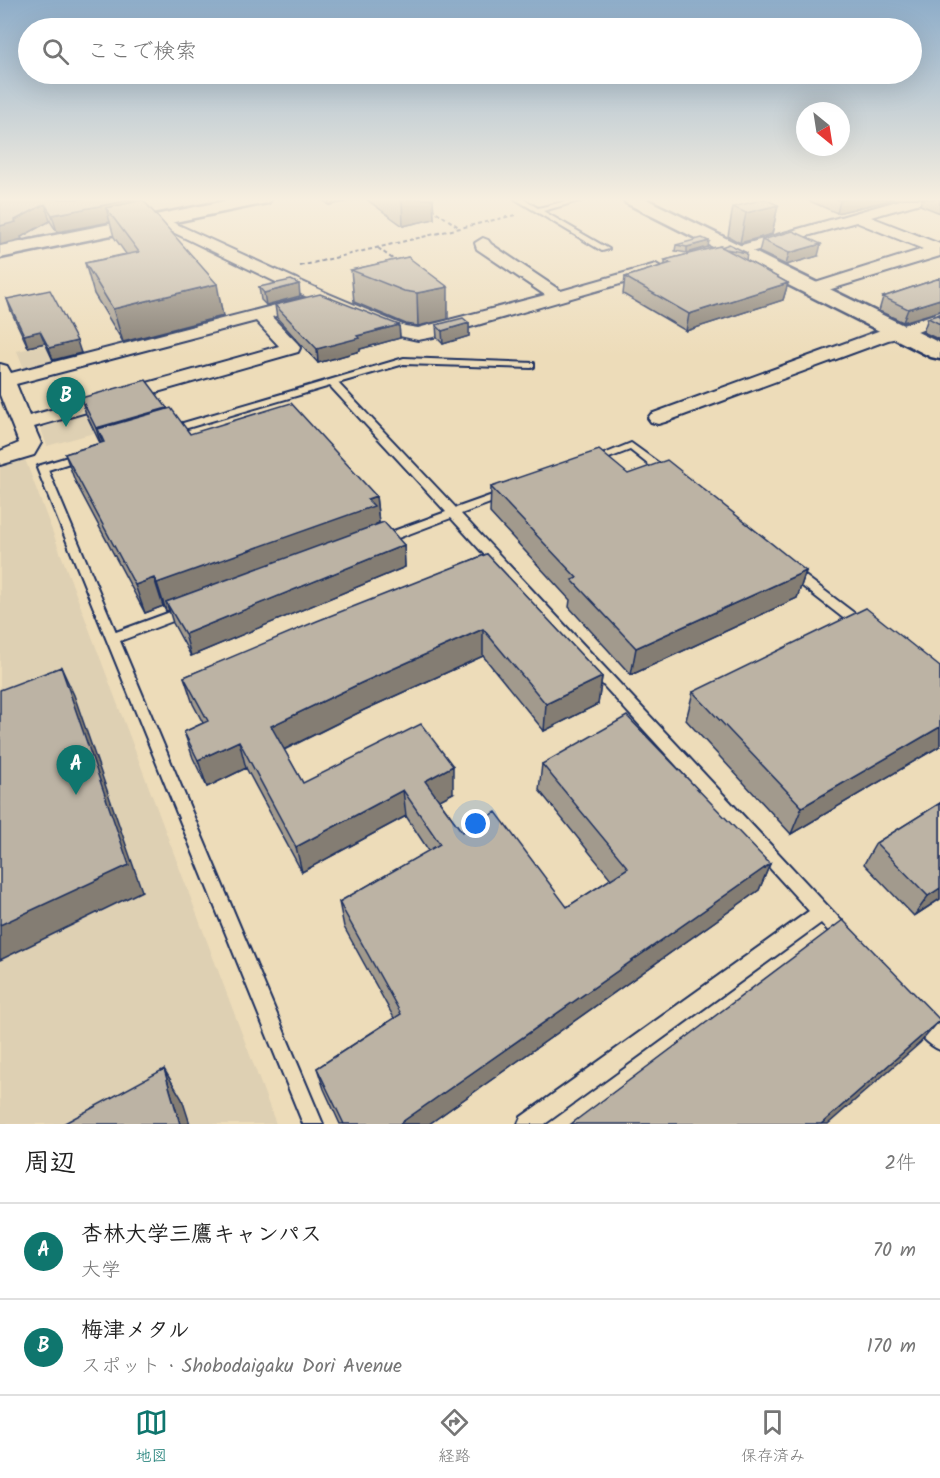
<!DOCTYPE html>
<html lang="ja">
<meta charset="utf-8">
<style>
:root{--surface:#fff;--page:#f6f6f6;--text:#222;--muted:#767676;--line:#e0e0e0;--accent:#0f766e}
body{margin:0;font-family:Kalam,"Klee One",sans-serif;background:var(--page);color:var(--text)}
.compass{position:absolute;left:796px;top:102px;width:54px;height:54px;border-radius:50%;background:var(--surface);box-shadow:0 6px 24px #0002;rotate:150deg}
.you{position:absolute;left:476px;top:824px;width:21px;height:21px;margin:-15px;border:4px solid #fff;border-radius:50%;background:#1a73e8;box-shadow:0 0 0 9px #1a73e833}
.badge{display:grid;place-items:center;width:39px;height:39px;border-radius:50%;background:var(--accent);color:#fff;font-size:20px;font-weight:700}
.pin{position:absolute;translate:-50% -50px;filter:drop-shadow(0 2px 3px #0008)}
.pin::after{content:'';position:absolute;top:32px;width:21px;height:18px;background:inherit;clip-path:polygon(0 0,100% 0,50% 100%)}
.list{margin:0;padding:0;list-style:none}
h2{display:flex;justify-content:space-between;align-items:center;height:78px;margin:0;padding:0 24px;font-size:26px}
h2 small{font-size:20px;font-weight:400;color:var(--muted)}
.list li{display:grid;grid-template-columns:39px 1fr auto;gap:18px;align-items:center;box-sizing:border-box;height:96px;padding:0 24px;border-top:2px solid var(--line)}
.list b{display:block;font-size:22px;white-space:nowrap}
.list p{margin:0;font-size:20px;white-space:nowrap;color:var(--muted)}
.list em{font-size:20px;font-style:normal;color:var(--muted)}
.icon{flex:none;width:33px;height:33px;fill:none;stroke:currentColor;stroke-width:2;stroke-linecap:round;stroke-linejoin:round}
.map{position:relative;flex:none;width:940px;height:1124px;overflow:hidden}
.search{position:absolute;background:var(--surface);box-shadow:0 6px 24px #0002;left:18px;right:18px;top:18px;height:66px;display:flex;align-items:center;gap:15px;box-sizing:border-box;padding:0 21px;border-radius:33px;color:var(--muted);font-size:22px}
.sheet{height:270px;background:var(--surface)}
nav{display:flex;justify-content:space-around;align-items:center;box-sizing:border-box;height:84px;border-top:2px solid var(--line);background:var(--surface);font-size:16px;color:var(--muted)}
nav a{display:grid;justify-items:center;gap:3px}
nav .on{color:var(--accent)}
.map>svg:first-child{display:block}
</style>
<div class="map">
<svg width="940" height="1124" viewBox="0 0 940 1124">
<rect width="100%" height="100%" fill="#eddcb9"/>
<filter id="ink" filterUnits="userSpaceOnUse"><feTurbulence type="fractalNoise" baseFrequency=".0167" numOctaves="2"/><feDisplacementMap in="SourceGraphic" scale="12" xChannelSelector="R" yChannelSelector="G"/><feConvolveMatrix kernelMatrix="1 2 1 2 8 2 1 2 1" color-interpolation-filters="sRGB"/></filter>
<g filter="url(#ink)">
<path fill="#ded0b3" d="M0,199H243L0,247Z
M75,338L84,357L25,371L17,351Z
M81,408L94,433L47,446L38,420Z
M25,459L276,1124H0V466Z"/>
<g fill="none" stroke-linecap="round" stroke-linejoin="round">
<g stroke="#1b2f5e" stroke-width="4">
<path id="lane" d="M515,199H523L538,208L575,199H586L543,211L609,249L602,251Z
M404,358L534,363V367L531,368L404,364L338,383L456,508L501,492H509L510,494L509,496L461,514L852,932L855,938L852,944L846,947L840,944L821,923L545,1124H518L521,1117L809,911L451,518L385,543H377L375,540L377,537L446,512L330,386L174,432L170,433L165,430L166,428Z
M631,443L671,472L672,474L671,476H663L630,450L596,463L592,464L587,461Z
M81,453L86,456L85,458L48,470L116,632L184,607L189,609L190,612L189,615L120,641L323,1124H303L37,468L38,466Z
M792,568L796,569L866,622L867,625L866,628H856L788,575L786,572L788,569Z
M920,1010L927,1012L940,1026V1050C928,1045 915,1031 911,1019L913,1012Z"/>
</g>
<g stroke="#1b2f5e" stroke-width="4">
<path id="street" d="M904,199H926L924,202L871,217L940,244V256L815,294L809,293L807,289L809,285L923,249L856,222L737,256L729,251L731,248Z
M159,216L329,294L405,326L418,328L545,295L477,249L475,243L483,238L488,240L491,244L561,291L656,264L664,269L662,272L439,336L418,340L395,335L316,301L314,306L272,317L298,344L300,348L298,352L34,427L41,443L34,455L0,465V451L19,443L0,395V364L7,366L11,373L307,297L154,223L152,220ZM256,321L279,346L29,416L16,384Z
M940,312V323L907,336L888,340L665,422L658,424L651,422L648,418L651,414L878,331L897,327Z"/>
</g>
<g stroke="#1b2f5e" stroke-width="5">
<path id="secondary" d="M235,199H271L268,203L262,204L0,258V246Z
M623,199H646L940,343V359L931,357L626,203Z"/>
</g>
<path stroke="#1b2f5e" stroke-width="2" stroke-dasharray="4 3" stroke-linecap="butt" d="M431,208L460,228
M378,248L398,263
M300,266L515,215"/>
<use href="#lane" fill="#eddcb9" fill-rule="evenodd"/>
<use href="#street" fill="#eddcb9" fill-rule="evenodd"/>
<use href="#secondary" fill="#eddcb9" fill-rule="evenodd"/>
</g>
<path fill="#a29a8d" stroke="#1b2f5e" stroke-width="1.5" d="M0,199L136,202L223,316L123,342L94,294L85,263L126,254L114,237L110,222L57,232L50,221L21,237L22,239Z
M321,199H360L329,205Z
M366,199H433L434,219L403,226Z
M805,199H899L891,200L837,213Z
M922,199H940V213L920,205Z
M778,205L772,234L740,243L728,236L733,207Z
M762,240L818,256L786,265L759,252Z
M676,245L708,247L687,253L675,251Z
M720,246L747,253L746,260L788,283L783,300L686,331L623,294L625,277L665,265V260Z
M408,257L448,319L418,326L406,324L354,302L351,270Z
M940,278L903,322L879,311L883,297Z
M259,287L300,296L266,305L261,300Z
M7,299L81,353L53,360L45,343L28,347L11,311Z
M275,305L399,325L400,338L360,349V351L318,363L277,318Z
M940,314V340L923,332L928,318Z
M469,323V336L443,344L437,338L436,325Z
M81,398L167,408L190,434L376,496L379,523L376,524V525L404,545L405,567L191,656L173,623L169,610L166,611L163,606L145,613L75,481L65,454L100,443L86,414Z
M491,487L806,571L797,598L631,675L569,607L570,600L490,513Z
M487,554L602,677L598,704L544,731L483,656L364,710L284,750L303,783L453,793L439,800L462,832L567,907L611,879L539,790L542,764L770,864L759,890L429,1124H340L324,1089L317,1068L394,1018L344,927L339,902L429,851L406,816L302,872L246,768L207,787L193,758L184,732L203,723L193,704L184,677Z
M940,667V746L791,834L686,720L693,692Z
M940,803V899L914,916L864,864L876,843Z"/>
<path fill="#847d73" stroke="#1b2f5e" stroke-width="1.5" d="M136,199L140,216L106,208L110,222L57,232L52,215Z
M328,199H360L329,205Z
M402,199H433L434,219L403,226Z
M849,199H899L891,200L837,213L840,201Z
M45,204L50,221L21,237L22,239L0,245V226L15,220Z
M778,205L772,234L740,243L746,213Z
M709,241L708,247L687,253V247Z
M821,244L818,256L786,265L789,253Z
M788,283L783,300L686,331L689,314Z
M217,284L223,316L123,342L113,309Z
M299,284L300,296L266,305L264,293Z
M448,287V319L418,326L417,293Z
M940,299V311L903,322L908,309Z
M469,323V336L443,344L442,331Z
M399,325L400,338L360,349V351L318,363L317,349L357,336Z
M40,331L45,343L28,347L24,335Z
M77,341L81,353L53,360L49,348Z
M167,408L171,424L98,429L103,444L101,445L96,428Z
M376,496L379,523L376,524L377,534L166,602L169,610L166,611L157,583Z
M404,545L405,567L191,656L185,634Z
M806,571L797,598L631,675L636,648Z
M154,578L163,606L145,613L135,585Z
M483,629V656L364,710L277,753L271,726L361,683Z
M61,667L74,695L142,891L0,960V925Z
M602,677L598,704L544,731L546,704Z
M940,727V746L791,834L802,807Z
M239,741L246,768L207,787L198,760Z
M453,766V793L427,807L425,781Z
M403,790L406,816L302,872L296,847Z
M770,864L759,890L429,1124H399Z
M940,888V899L914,916L928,896Z
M940,1020L920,1043L828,1124H821Z
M164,1069L182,1099L190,1124H180Z"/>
<path fill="#bcb3a4" stroke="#1b2f5e" stroke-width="1.5" d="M0,199H136L52,215L45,204L15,220L16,222L0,226Z
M765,199L778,205L746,213L733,207Z
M836,199H849L840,201Z
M143,200L217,284L113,309L85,263L139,252L106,208Z
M793,231L821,244L789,253L762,240Z
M702,238L709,241L687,247L676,245Z
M729,244L747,253L726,249L721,247Z
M720,246L788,283L689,314L625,277L671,263L665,260Z
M408,257L448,287L417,293L404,291L351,270Z
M940,278V299L908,309L883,297Z
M291,280L299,284L264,293L259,287Z
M50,290L77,341L49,348L40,331L24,335L7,299Z
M320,294L399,325L357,336L359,338L317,349L275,305Z
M940,314V324L928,318Z
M463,318L469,323L442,331L436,325Z
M146,380L167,408L96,428L81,398Z
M291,403L376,496L367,499L374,506L157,583L154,578L135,585L65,454L104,442L98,429L171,408L190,434Z
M599,450L628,474L667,460L806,571L636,648L572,580L577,578L491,487Z
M384,522L404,545L185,634L166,602Z
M487,554L602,677L546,704L483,629L361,683L271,726L303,783L421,724L453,766L425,781L462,832L496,812L567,907L628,868L542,764L627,716L770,864L399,1124H344L317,1068L401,1014L339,902L440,844L403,790L296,847L239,741L198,760L184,732L208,721L184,677L317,621Z
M866,608L940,667V727L802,807L693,692Z
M61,667L129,865L0,925V690Z
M940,803V888L928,896L876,843Z
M843,920L940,1020L821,1124H571Z
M164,1069L180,1124H63Z"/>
</g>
<linearGradient id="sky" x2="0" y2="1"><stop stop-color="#8eadc9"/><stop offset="0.56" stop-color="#f7efe0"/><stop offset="1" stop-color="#f7efe0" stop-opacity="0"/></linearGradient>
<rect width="940" height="356" fill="url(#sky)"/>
</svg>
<svg class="compass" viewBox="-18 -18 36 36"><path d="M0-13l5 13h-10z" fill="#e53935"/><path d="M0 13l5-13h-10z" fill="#767676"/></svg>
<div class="you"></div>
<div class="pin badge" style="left:76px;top:795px">A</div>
<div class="pin badge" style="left:66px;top:427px">B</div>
<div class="search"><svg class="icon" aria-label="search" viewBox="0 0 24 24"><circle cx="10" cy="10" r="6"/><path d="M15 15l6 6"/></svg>ここで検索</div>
</div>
<section class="sheet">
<h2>周辺<small>2件</small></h2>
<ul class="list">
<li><span class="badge">A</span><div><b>杏林大学三鷹キャンパス</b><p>大学</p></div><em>70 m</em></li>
<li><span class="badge">B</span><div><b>梅津メタル</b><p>スポット · Shobodaigaku Dori Avenue</p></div><em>170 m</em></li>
</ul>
</section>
<nav>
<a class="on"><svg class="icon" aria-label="map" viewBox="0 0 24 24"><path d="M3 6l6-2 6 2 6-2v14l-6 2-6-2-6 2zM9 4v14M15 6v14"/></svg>地図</a>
<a><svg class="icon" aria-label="directions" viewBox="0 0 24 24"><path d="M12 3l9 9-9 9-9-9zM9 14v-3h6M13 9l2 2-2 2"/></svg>経路</a>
<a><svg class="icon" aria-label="saved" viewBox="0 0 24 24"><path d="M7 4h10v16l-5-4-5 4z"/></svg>保存済み</a>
</nav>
